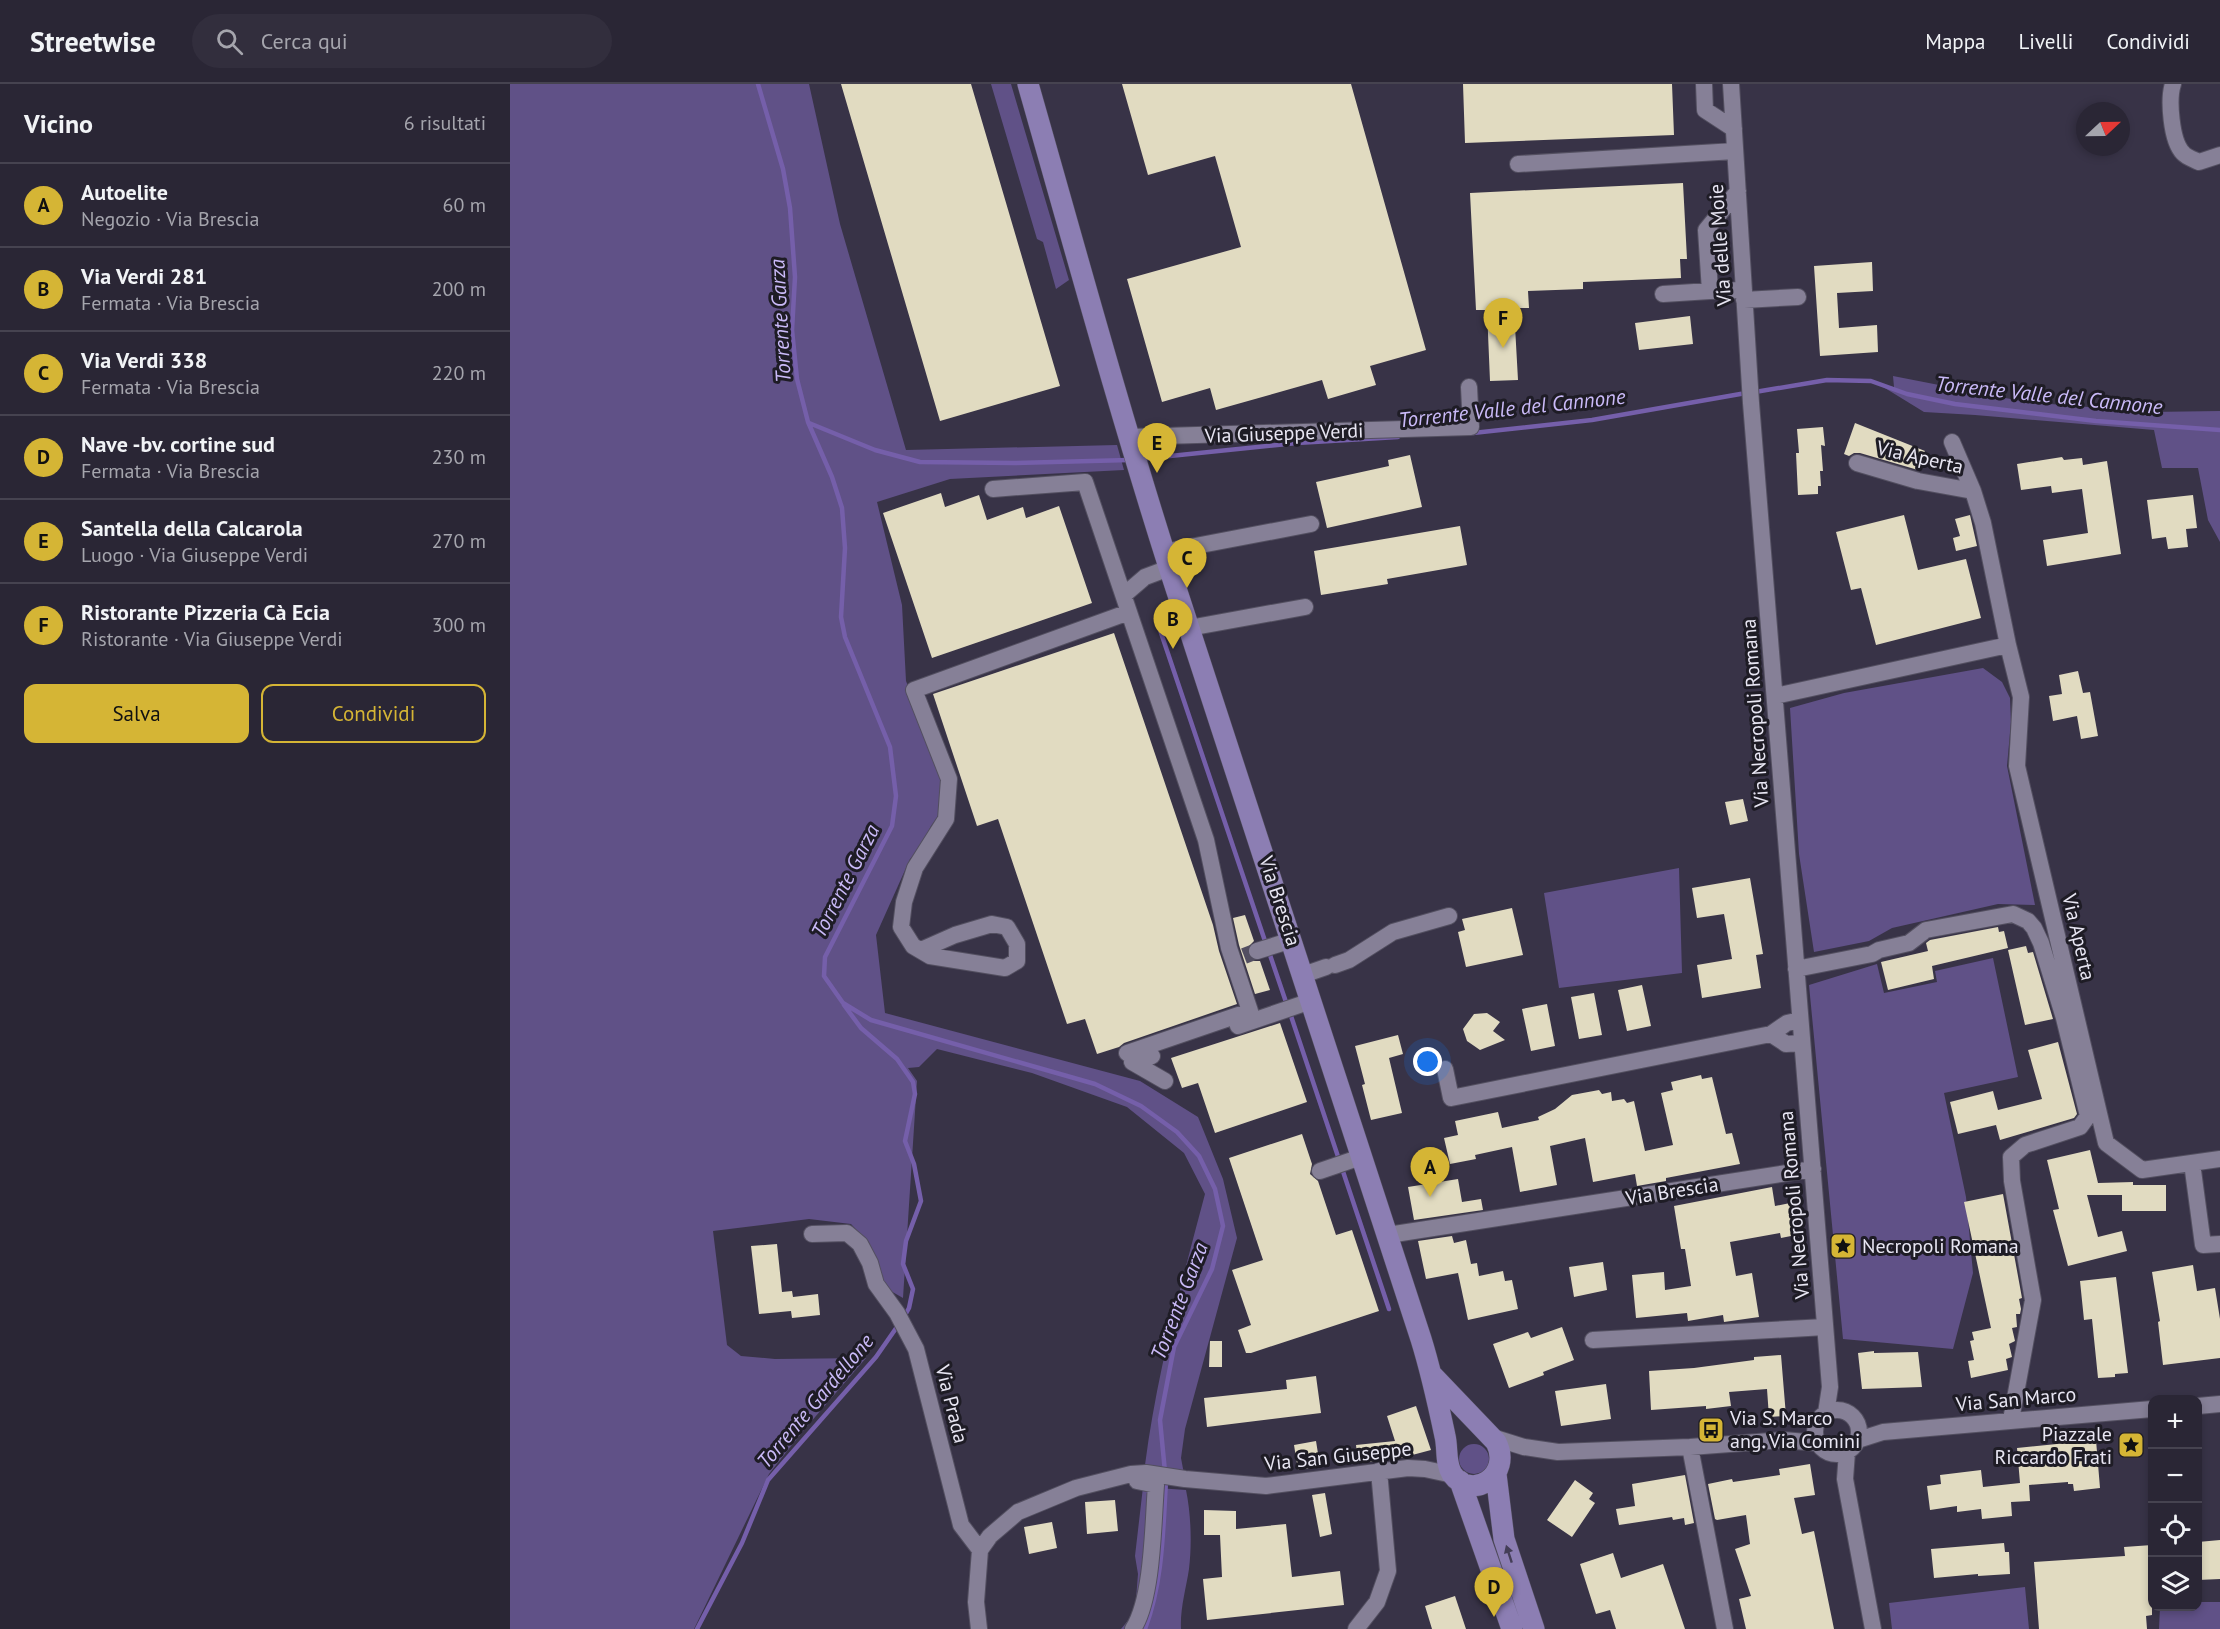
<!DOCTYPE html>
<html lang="it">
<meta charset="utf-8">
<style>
:root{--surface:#2a2635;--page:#322e3d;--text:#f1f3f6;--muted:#a5a5ad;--line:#464350;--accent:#d5b535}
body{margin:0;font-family:"PT Sans",sans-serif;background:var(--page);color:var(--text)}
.controls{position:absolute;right:18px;bottom:18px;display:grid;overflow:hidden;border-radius:12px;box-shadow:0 3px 9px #0003}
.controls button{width:54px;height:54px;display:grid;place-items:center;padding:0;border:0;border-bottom:2px solid var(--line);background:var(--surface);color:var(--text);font:30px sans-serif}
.compass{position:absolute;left:1566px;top:18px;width:54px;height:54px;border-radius:50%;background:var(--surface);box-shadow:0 3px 9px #0003;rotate:68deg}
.you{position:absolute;left:918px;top:978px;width:21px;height:21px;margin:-15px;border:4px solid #fff;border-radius:50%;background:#1a73e8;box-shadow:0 0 0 9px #1a73e833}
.badge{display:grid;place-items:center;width:39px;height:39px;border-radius:50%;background:var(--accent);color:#111;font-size:20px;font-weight:700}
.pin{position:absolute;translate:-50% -50px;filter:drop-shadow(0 2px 3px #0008)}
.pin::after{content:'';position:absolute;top:32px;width:21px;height:18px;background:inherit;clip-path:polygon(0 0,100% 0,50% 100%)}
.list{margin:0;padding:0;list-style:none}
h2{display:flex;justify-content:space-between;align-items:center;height:78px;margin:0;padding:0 24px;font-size:26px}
h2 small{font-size:20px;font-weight:400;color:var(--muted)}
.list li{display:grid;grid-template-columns:39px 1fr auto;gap:18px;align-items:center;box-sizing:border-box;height:84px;padding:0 24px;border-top:2px solid var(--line)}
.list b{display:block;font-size:22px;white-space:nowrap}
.list p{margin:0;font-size:20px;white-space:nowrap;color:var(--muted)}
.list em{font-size:20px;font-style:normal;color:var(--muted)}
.actions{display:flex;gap:12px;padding:18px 24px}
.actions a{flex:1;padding:14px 0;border:2px solid var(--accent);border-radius:12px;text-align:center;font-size:21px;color:var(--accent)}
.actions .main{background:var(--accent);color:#111}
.icon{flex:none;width:33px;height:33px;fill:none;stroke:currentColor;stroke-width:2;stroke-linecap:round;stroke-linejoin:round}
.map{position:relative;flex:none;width:1710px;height:1545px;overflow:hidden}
header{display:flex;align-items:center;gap:36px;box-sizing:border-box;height:84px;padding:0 30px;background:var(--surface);border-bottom:2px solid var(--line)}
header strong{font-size:28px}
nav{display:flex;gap:33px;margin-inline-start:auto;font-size:21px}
.search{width:420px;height:54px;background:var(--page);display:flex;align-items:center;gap:15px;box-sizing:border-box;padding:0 21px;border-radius:33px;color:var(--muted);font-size:22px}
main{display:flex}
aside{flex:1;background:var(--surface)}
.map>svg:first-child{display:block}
</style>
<header>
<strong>Streetwise</strong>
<div class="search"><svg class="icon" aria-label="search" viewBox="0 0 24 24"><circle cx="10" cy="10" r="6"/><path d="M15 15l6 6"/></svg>Cerca qui</div>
<nav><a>Mappa</a><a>Livelli</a><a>Condividi</a></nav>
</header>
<main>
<aside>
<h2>Vicino<small>6 risultati</small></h2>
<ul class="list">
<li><span class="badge">A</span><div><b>Autoelite</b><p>Negozio · Via Brescia</p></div><em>60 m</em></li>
<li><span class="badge">B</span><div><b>Via Verdi 281</b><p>Fermata · Via Brescia</p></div><em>200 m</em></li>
<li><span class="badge">C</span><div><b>Via Verdi 338</b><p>Fermata · Via Brescia</p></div><em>220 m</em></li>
<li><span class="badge">D</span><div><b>Nave -bv. cortine sud</b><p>Fermata · Via Brescia</p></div><em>230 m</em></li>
<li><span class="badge">E</span><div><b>Santella della Calcarola</b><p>Luogo · Via Giuseppe Verdi</p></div><em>270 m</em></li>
<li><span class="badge">F</span><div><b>Ristorante Pizzeria Cà Ecia</b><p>Ristorante · Via Giuseppe Verdi</p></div><em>300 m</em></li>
</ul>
<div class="actions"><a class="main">Salva</a><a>Condividi</a></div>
</aside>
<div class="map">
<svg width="1710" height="1545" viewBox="0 0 1710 1545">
<rect width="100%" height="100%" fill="#383347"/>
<path fill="#605187" d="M0,0H299L330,140L396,366L607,361L614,386L440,395L367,418L392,521L396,597L434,694L431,728L421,742L410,764L400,775L366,851L375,929L630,997L688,1033L713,1095L727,1154L675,1345L671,1374L674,1390L635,1381C647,1289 671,1200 695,1110L674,1069L617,1023L522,989L427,965L409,983L398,984L407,997L393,1214L379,1206L365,1188L359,1160L341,1140L299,1135L203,1147L217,1261L231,1272L265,1275L356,1274L293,1347L259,1390L184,1545H0Z
M481,0H501L559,196L546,205L533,158L527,155Z
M1383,292L1516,318L1640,328L1710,327V458L1698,436L1688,384H1652L1644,346L1465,331L1414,328L1370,301L1384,303Z
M1473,584L1492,598L1500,614L1501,638L1497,682L1525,821L1488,820L1382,844L1359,857L1304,868L1289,770L1280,624L1334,609Z
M1169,784L1172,889L1049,904L1034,809Z
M1483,874L1508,993L1434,1009L1456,1113L1463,1189L1443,1265L1333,1255L1299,901L1367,880L1374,909L1427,898L1425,887Z
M949 1375a15 15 0 1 1 30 0a15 15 0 1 1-30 0Z
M633,1403L676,1406C681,1430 682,1460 679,1485C676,1505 670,1524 671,1545H611L625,1528L628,1490L625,1472Z
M1515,1503L1519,1545H1382L1379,1519Z
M1688,1518H1710V1545H1649L1650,1523L1688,1522Z"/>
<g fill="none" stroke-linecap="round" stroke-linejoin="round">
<path stroke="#755faa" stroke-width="4.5" d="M248,0L273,85L280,124L285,193L282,246L287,295L298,338L322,393L332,424L335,464L331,533L335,553L380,663L386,712L382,742L315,873L314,892L333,919L361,936L585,1000L631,1022L667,1048L689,1072L705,1105L713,1142L702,1185L664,1263L650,1336L655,1388
M1245,308L1317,296L1361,297L1397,310L1445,320L1586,337L1710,346
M299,339L365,366L410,378L504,379L619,376
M963,349L1082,336L1236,309
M631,375L787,359L888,353
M648,540L755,857
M760,871L777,921
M334,921L351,944L387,975L403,998L405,1010L395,1057L404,1080L411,1117L396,1157L393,1180L403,1205L399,1224L394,1233
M780,929L879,1225
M187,1545L232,1459L258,1396L366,1273L389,1240
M635,1545C653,1498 653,1446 656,1397"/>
</g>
<path fill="#e1dbc1" d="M331,0H461L550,302L430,337Z
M612,0H841L916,266L860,282L866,301L818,315L812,296L706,326L700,304L652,318L617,195L731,163L705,72L638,91Z
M953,0H1162L1164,51L955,59Z
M1173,99L1177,175H1170L1171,194L1073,198V205L1018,207L1019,224H1004L1008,296L980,297L977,226H966L960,109Z
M1362,178L1363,207L1327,209L1329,244L1367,241L1368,268L1310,272L1304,182Z
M1180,232L1183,260L1129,266L1125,239Z
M1345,339L1415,367L1408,386L1350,369H1344L1339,372L1334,370Z
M1313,343L1315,362L1311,361L1313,387H1310L1311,402H1308V410L1288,411L1286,369H1289L1287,345Z
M900,371L912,423L817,444L806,398L879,382L878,376Z
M1552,373L1554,376L1572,374L1573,381L1597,377L1611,470L1537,482L1533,456L1578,449L1572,405L1542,409L1541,402L1511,406L1507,380Z
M431,409L435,423L469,411L477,436L513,423L516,434L549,422L582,519L422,574L373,429Z
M1683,411L1687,444L1676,445L1678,463L1658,465L1656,453L1642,455L1637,416Z
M1394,431L1408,486L1456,475L1471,534L1366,561L1351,504L1341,506L1326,448Z
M1460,431L1467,462L1446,467L1443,454L1450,452L1445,435Z
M950,442L957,481L877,495L878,500L811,511L804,467Z
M604,549L703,841L709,867L727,920L614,959L609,963L587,970L575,935L557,940L488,735L467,742L423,610Z
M1568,587L1573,609L1580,608L1588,652L1571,655L1567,632L1543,637L1539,612L1552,610L1549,591Z
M1233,715L1238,737L1220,741L1215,718Z
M1240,794L1253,870L1246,871L1251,904L1192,914L1187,881L1222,875L1214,830L1187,834L1182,804Z
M1002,824L1013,871L956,883L948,848L955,846L952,835Z
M735,831L744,857L737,864V871L744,877H750L760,906L745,910L729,861L723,834Z
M1488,843L1489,848L1494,847L1498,864L1422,882L1424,895L1378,906L1371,878L1418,867L1416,859L1420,856Z
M1516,862L1518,869L1523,868L1543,935L1515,941L1498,866Z
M1132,901L1141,942L1117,947L1108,906Z
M1084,909L1092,951L1069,955L1061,913Z
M1037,920L1045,962L1021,967L1012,925Z
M977,929L990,938L983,947L995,956L970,966L957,957L953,945L964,930Z
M770,939L797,1018L705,1049L688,999L672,1004L661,974Z
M888,951L893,970L879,974L892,1029L861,1036L852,1001L855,1000L845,962Z
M1548,958L1567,1030L1564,1034L1490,1056L1486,1041L1448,1050L1440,1018L1483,1007L1488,1026L1532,1015L1518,966Z
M1191,991L1192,995L1202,993L1216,1050L1222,1049L1230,1080L1156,1094V1097L1127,1102L1125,1090L1083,1098L1075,1054L1040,1062L1047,1101L1010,1108L1002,1063L965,1071L966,1075L940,1080L934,1054L948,1051L945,1037L988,1028L992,1044L1029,1036L1028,1033L1045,1025L1062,1011L1089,1006L1092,1010L1101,1008L1102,1017L1114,1015L1117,1019L1124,1017L1135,1067L1163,1061L1151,1009L1163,1006L1161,998Z
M792,1050L802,1080L800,1090L808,1097L826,1151L842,1146L869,1227L741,1269H736L728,1246L741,1241L722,1186L753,1176L719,1074Z
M1580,1066L1588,1099L1623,1098V1101H1656V1127H1612V1111H1577L1588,1153L1612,1147L1617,1167L1558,1182L1543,1126L1549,1125L1537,1076Z
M948,1095L952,1118L971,1115L973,1126L904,1136L898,1103Z
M1262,1103L1265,1122L1285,1118L1291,1150L1271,1154L1270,1149L1220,1158L1226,1192L1242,1189L1249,1233L1214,1238L1213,1231L1178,1237L1177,1229L1126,1234L1122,1191L1154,1188L1155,1206L1181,1202L1175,1165H1171L1164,1122Z
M1493,1110L1512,1214L1509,1215L1511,1225L1510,1230H1506L1507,1243L1502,1244L1505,1257L1499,1260L1502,1273L1496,1275L1498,1286L1461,1294L1458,1277L1464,1276L1460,1257L1464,1256L1462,1248L1481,1244L1454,1118Z
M942,1152L944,1159L956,1156L961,1180L967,1179L969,1192L993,1187L995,1197L1002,1196L1008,1225L958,1236L948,1189L916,1195L908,1157Z
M267,1160L272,1208L282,1207L283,1213L308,1210L310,1231L282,1234L281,1227L249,1230L241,1162Z
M1093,1178L1097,1206L1064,1213L1059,1183Z
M1683,1181L1687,1207L1705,1204L1710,1235V1274L1653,1281L1648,1238L1650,1237L1642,1188Z
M1606,1193L1618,1289L1605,1290V1293L1588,1294L1582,1235L1574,1236L1570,1197Z
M1052,1243L1064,1276L1033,1288L1034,1291L999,1304L983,1260L1018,1248L1021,1254Z
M700,1257H712V1283H699Z
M1364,1267V1269L1408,1268L1412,1303L1352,1305L1348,1269Z
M1271,1271L1276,1332L1259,1333L1257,1305L1219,1308L1221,1322L1196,1325V1322L1141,1326L1139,1287L1184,1284L1244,1276V1273Z
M806,1292L811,1329L697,1343L694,1314L777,1305L776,1296Z
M1096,1300L1101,1335L1051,1342L1045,1307Z
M906,1322L921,1366L891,1374L848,1379L846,1361L885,1357L877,1332Z
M1586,1356L1590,1404L1564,1407L1563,1400H1558V1398L1519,1401L1520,1417L1501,1418L1502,1432L1472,1435L1471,1425L1447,1428V1422L1420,1426L1417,1402L1431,1400L1430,1391L1471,1386L1473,1403L1510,1399L1507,1364Z
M806,1357L810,1382L788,1386L784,1361Z
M1300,1380L1305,1411L1284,1414L1292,1450L1304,1447L1324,1545H1236L1229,1515L1241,1512L1225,1465L1240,1460L1236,1431L1207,1436L1205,1435L1198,1400L1222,1395L1223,1398L1270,1391L1269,1385Z
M1175,1391L1184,1439L1175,1441L1174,1434L1163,1436L1162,1433L1109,1441L1106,1425L1125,1422L1122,1400Z
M1065,1396L1083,1409L1079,1415L1085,1419L1062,1453L1037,1436Z
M815,1409L822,1450L810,1453L802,1411Z
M605,1416L608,1447L577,1450L575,1418Z
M694,1426L726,1427V1445L776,1440L782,1493L830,1487L834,1521L697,1536L693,1495L712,1493L710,1451H694Z
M542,1438L547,1464L519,1470L514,1443Z
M1710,1456V1495L1688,1496V1458Z
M1494,1459L1495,1468H1499L1500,1490L1468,1492V1490L1424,1494L1421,1465Z
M1642,1461V1531L1636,1532L1637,1545H1529L1524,1478L1615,1472L1614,1463Z
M1103,1469L1111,1494L1153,1480L1175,1545H1106L1100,1526L1086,1530L1070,1480Z
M945,1512L956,1545H922L915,1522Z"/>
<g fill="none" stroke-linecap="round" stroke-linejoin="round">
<path stroke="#524e61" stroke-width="16" stroke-dasharray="16 8" stroke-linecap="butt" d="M734,872L747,867"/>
<g stroke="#534f60" stroke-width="18">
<path id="minor" d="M1194,0L1195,26L1224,45
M1221,0L1241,319L1320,1303L1316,1329
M1663,0C1658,15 1661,57 1673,69C1676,73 1685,76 1689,78L1710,71
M1008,80L1225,67
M1228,107L1196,146L1200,207L1234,206
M1153,210L1200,207
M1234,216L1288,213
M620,353L961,343L959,303
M1442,358L1463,407L1473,439L1498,561
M1347,379L1408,397L1463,407
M483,405L575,398L696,756L719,864L740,927L617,969
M654,468L801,440
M614,511L635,493L659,484
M679,544L795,523
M1265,612L1498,561L1511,613L1507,682L1596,1059L1632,1086L1710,1075
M411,866L445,851L482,840L497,843L507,860V877L495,884L420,872L403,862L391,843L394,818L405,784L436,735L439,695L404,606L619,528
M747,867L782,856
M825,881L839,876L883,848L939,832
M1286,885L1362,870L1369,866L1399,859L1416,846L1503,830L1518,837L1524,844L1531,859L1554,934L1578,1032L1570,1043L1515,1061L1501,1073L1502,1097L1523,1216L1501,1336
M793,891L816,883
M728,942L801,917
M1261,950L1276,960L1292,959
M642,972L622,978L655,997
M935,985L941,1014L1261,950L1277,939L1290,936
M1682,1079L1693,1161L1710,1160
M810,1087L851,1073
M302,1150L337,1149L350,1160L360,1179L366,1200L387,1229L406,1265L451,1441L470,1466
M878,1151L1303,1085
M1083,1256L1315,1243
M1688,1322L1710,1320
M1305 1348a22 22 0 1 1 44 0a22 22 0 1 1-44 0Z
M982,1353L1014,1363L1048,1368L1180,1363L1273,1356L1308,1359
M1348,1356L1373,1348L1642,1325
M1180,1363L1215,1545
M1337,1368L1335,1395L1363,1545
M469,1545L466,1518L470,1466L480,1452L508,1428L566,1404L621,1390L636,1389L675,1395L756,1402L898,1384L915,1385L943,1391
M623,1545C643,1514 643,1439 646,1401L627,1397
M846,1545L867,1518L878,1487L869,1387"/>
</g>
<g stroke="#534f60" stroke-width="22">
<path id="major" d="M518,0C564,161 608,323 659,483C741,741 829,997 911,1255C921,1287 928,1319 935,1352C938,1364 935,1379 942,1390C962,1418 1003,1391 986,1358L921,1290
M986,1390L994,1455L1024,1545
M950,1397L1002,1545"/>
</g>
<use href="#minor" stroke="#868097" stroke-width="16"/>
<use href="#major" stroke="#8c7eb3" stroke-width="21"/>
</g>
<defs><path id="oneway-solid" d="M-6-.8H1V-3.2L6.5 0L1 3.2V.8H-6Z" transform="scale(1.5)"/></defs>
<use fill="#443e57" href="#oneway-solid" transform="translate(999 1470) rotate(-108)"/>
<defs>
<g id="sight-square" transform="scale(1.35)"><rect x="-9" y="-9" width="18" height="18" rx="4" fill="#d5b535" stroke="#1e1c25"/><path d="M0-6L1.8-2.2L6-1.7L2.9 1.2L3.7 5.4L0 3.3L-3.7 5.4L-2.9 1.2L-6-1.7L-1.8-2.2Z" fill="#111"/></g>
<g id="bus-square" transform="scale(1.35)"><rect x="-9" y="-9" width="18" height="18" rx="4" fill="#d5b535" stroke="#1e1c25"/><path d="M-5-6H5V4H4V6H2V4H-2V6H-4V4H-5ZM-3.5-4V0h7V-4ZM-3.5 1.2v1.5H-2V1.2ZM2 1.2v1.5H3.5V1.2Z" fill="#111"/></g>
</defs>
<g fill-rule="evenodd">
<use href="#sight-square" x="1333" y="1162"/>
<use href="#bus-square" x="1201" y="1346"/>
<use href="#sight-square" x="1621" y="1361"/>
</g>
<g text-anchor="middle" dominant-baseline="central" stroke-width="6" stroke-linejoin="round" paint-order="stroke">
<g font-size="20" fill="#e8e6f3" stroke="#1e1c25">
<text transform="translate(1210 161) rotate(-94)">Via delle Moie</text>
<text transform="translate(774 349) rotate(-2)">Via Giuseppe Verdi</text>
<text transform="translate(1410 373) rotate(13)">Via Aperta</text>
<text transform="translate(1245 629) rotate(-94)">Via Necropoli Romana</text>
<text transform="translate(770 817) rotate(72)">Via Brescia</text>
<text transform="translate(1569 853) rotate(77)">Via Aperta</text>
<text transform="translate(1162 1107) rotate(-9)">Via Brescia</text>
<text transform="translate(1284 1121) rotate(-95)">Via Necropoli Romana</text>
<text transform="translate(1506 1315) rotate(-5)">Via San Marco</text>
<text transform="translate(442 1320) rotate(76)">Via Prada</text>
<text transform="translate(828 1372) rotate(-6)">Via San Giuseppe</text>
</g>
<g font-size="20" fill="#e8e6f3" stroke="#1e1c25" text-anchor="start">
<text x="1352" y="1162">Necropoli Romana</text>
<text x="1220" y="1334">Via S. Marco<tspan x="1220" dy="23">ang. Via Comini</tspan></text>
<text x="1602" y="1350" text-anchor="end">Piazzale<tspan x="1602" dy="23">Riccardo Frati</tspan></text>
</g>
<g font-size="21" font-style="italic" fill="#cabaf8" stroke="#1e1c25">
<text transform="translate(270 237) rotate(-93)">Torrente Garza</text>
<text transform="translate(1539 311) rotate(6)">Torrente Valle del Cannone</text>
<text transform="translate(1002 324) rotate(-6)">Torrente Valle del Cannone</text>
<text transform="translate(335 797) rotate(-63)">Torrente Garza</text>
<text transform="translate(669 1217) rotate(-69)">Torrente Garza</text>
<text transform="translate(305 1317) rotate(-50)">Torrente Gardellone</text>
</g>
</g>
</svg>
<div class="controls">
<button>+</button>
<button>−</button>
<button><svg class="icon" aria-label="locate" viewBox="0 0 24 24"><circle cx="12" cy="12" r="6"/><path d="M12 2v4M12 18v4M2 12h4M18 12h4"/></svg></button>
<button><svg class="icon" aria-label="layers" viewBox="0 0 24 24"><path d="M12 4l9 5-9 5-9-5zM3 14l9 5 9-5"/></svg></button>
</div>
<svg class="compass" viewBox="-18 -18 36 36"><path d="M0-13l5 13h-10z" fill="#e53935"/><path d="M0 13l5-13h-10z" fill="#a5a5ad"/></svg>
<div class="you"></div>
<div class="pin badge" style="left:920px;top:1113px">A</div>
<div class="pin badge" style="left:663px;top:565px">B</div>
<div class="pin badge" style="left:677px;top:504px">C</div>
<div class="pin badge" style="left:984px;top:1533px">D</div>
<div class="pin badge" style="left:647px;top:389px">E</div>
<div class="pin badge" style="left:993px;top:264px">F</div>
</div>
</main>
